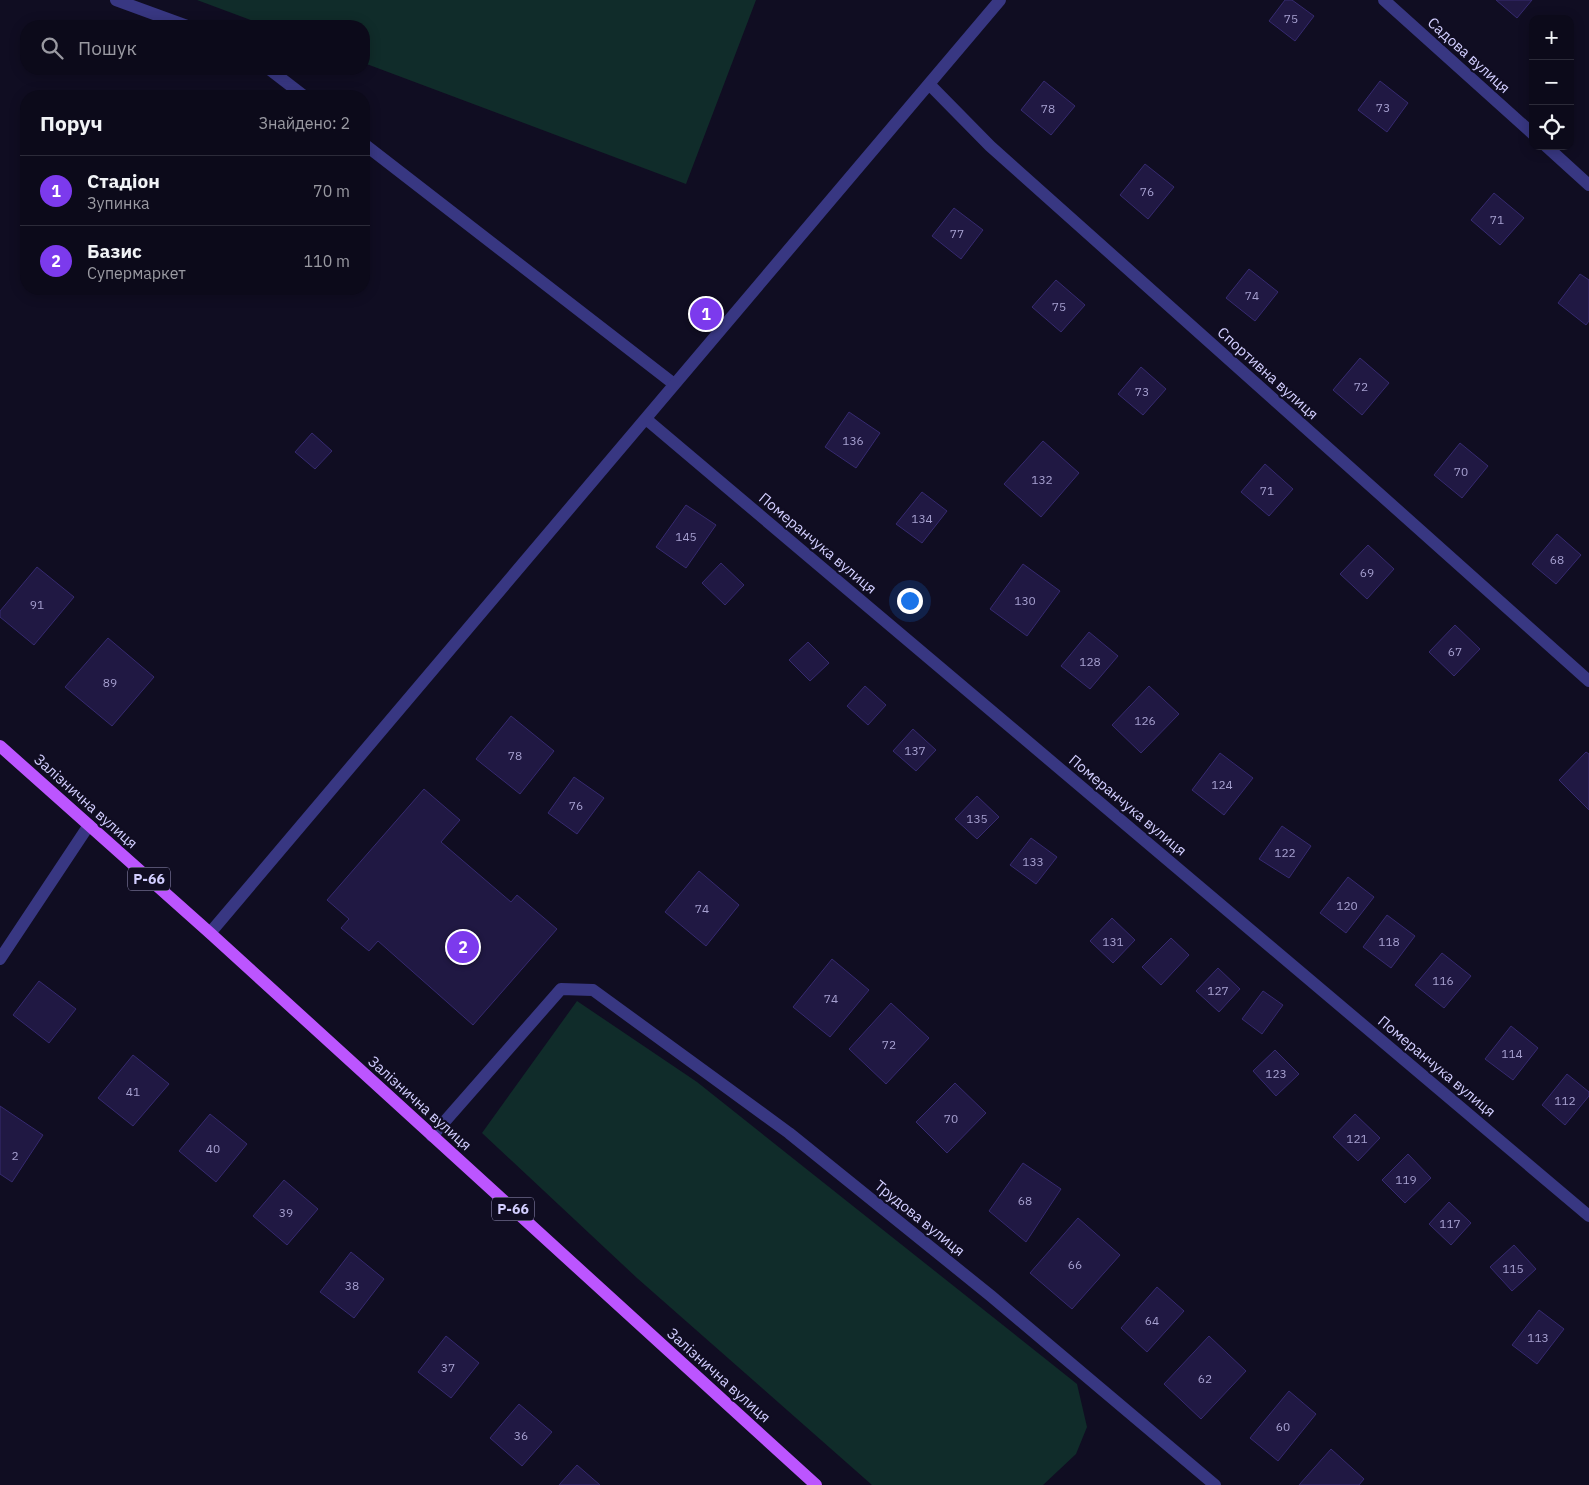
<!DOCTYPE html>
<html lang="uk">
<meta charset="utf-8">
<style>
:root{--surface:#0c0a1a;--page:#151323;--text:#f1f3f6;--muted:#9a9aa2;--line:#2c2b39;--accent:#7c3aed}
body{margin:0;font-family:"IBM Plex Sans",sans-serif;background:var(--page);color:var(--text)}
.controls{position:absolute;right:15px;top:15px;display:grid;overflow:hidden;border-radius:10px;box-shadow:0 2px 12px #0003}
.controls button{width:45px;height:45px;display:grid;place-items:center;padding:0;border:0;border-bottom:1px solid var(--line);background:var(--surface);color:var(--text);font:25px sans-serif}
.you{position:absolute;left:909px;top:600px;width:18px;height:18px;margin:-12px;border:4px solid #fff;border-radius:50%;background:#1a73e8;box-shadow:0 0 0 8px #1a73e833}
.badge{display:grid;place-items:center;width:32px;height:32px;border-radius:50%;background:var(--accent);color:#fff;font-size:16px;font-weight:700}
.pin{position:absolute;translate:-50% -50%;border:2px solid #fff;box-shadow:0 1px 5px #0006}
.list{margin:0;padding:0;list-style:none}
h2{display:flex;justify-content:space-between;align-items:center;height:65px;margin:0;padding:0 20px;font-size:21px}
h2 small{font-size:16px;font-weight:400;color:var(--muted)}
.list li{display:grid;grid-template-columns:32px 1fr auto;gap:15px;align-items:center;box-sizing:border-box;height:70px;padding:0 20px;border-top:1px solid var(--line)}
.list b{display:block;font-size:19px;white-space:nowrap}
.list p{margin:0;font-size:16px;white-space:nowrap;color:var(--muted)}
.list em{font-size:16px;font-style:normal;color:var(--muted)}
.icon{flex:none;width:28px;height:28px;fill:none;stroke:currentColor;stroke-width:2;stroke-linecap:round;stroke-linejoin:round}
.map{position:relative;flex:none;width:1589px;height:1485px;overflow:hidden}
.search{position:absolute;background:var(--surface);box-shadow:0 2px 12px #0003;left:20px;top:20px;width:350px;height:55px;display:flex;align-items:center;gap:12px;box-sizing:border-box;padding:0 18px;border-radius:20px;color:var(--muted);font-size:19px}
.panel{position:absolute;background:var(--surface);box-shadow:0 2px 12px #0003;left:20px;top:90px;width:350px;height:205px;border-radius:20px}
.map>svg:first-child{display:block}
</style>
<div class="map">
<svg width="1589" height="1485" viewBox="0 0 1589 1485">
<rect width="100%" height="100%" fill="#100d22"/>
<path fill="#102c2a" d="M197,0H756L686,184L364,63V26H267Z
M577,1001L697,1082L1077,1384L1087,1427L1076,1454L1043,1485H872L637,1278L482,1133Z"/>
<path fill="#201843" stroke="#362a70" d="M1285,0H1292L1314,16L1295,41L1269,21Z
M1496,0H1532L1517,18Z
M1044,81L1075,106L1051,135L1021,110Z
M1380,81L1408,103L1387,132L1358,110Z
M1145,164L1174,187L1148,219L1120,195Z
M1494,193L1524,218L1500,245L1471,220Z
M954,208L983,230L961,259L932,236Z
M1249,269L1278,292L1255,321L1226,298Z
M1580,274L1589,280V321L1586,325L1558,303Z
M1056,280L1085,305L1061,332L1032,307Z
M1360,358L1389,383L1362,415L1333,390Z
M1141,367L1166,389L1143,415L1118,394Z
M849,412L880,433L856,468L825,447Z
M312,433L332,451L315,469L295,452Z
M1043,441L1079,473L1041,517L1004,484Z
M1460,443L1488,466L1462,498L1434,475Z
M1265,464L1293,489L1269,516L1241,492Z
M922,492L947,511L922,543L896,524Z
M686,505L716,525L686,568L656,547Z
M1557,534L1581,555L1556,584L1532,564Z
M1368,545L1394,569L1367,599L1340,574Z
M721,563L744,585L725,605L702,583Z
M1023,564L1060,591L1027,636L990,609Z
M37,567L74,597L34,645L0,617V611Z
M1455,625L1480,649L1454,676L1429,652Z
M1089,632L1118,656L1090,689L1061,666Z
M108,638L154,677L112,726L65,687Z
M808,642L829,663L810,681L789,660Z
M865,686L886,705L868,725L847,706Z
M1149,686L1179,714L1141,753L1112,725Z
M511,716L554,751L520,794L476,759Z
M913,729L936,750L916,771L893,751Z
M1586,752L1589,754V810L1559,780Z
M1220,753L1253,778L1224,815L1192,790Z
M574,777L604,798L577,834L548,813Z
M424,789L460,820L441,842L511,902L517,895L557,929L473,1025L378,941L369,951L341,928L349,919L327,900Z
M977,796L999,817L977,839L955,819Z
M1282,826L1311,846L1289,878L1259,859Z
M1031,838L1057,857L1036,884L1010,865Z
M699,871L739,905L706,946L665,912Z
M1348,877L1374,897L1346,933L1320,913Z
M1387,915L1415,936L1391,968L1363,947Z
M1112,918L1135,940L1113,963L1090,941Z
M1171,938L1189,955L1161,985L1142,967Z
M1442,953L1471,976L1444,1008L1415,985Z
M832,959L869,990L830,1037L793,1007Z
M1218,968L1240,989L1219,1012L1196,991Z
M39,981L76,1009L49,1043L13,1015Z
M1263,991L1283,1005L1262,1034L1242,1019Z
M891,1003L929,1038L886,1084L849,1049Z
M1511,1026L1538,1048L1513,1080L1485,1059Z
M1275,1050L1299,1074L1276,1096L1253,1071Z
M133,1055L169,1084L133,1126L98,1098Z
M1567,1074L1589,1092V1096L1565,1125L1542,1105Z
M955,1083L986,1113L947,1153L916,1122Z
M0,1106L43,1135L12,1182L0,1174Z
M210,1114L247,1144L216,1182L179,1151Z
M1355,1114L1380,1138L1358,1161L1333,1137Z
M1408,1154L1431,1178L1405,1203L1382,1180Z
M1023,1163L1061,1189L1026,1242L989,1211Z
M284,1180L318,1209L287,1245L253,1216Z
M1449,1202L1471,1223L1451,1245L1429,1224Z
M1078,1218L1120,1255L1072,1309L1030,1273Z
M1514,1245L1536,1269L1512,1291L1490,1267Z
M351,1252L384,1279L354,1318L320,1292Z
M1157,1287L1184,1311L1147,1352L1121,1328Z
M1539,1310L1564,1329L1537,1364L1512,1345Z
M446,1336L479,1363L451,1398L418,1372Z
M1209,1336L1246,1371L1201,1419L1164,1384Z
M1289,1391L1316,1414L1278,1461L1250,1438Z
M519,1404L552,1432L522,1466L490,1438Z
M1331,1449L1364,1479L1359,1485H1299Z
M577,1465L600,1485H559Z"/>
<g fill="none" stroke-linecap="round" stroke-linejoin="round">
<path stroke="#383782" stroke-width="12" d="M116,0L187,26
M269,69L304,96
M364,144L674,384"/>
<path stroke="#383782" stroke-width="12" d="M1384,0L1533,134
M929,84L990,146L1589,681
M1546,146L1589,185
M646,419L1589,1216
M210,933L1000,0
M0,959L89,825
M432,1136L561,989L593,990L789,1133L991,1296L1215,1485"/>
<path stroke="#bc55ff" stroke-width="12" d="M0,746L210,933L816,1485"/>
</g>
<g text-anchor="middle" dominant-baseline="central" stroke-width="4.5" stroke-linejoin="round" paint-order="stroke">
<g font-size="12" fill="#a6a0d0">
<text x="1291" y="18">75</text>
<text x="1383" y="107">73</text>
<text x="1048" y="108">78</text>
<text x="1147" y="191">76</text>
<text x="1497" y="219">71</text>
<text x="957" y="233">77</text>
<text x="1252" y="295">74</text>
<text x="1059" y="306">75</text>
<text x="1361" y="386">72</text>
<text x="1142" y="391">73</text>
<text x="853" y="440">136</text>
<text x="1461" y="471">70</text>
<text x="1042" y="479">132</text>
<text x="1267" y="490">71</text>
<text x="922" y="518">134</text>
<text x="686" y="536">145</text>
<text x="1557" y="559">68</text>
<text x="1367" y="572">69</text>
<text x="1025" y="600">130</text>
<text x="37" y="604">91</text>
<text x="1455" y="651">67</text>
<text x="1090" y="661">128</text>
<text x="110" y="682">89</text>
<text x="1145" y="720">126</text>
<text x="915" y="750">137</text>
<text x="515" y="755">78</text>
<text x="1222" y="784">124</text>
<text x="576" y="805">76</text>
<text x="977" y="818">135</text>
<text x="1285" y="852">122</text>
<text x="1033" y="861">133</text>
<text x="1347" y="905">120</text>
<text x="702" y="908">74</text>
<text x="1113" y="941">131</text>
<text x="1389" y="941">118</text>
<text x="1443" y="980">116</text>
<text x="1218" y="990">127</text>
<text x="831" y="998">74</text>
<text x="889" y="1044">72</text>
<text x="1512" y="1053">114</text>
<text x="1276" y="1073">123</text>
<text x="133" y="1091">41</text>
<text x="1565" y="1100">112</text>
<text x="951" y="1118">70</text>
<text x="1357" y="1138">121</text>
<text x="213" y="1148">40</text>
<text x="15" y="1155">2</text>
<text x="1406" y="1179">119</text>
<text x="1025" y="1200">68</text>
<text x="286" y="1212">39</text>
<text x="1450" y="1223">117</text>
<text x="1075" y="1264">66</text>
<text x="1513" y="1268">115</text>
<text x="352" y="1285">38</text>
<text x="1152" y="1320">64</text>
<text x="1538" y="1337">113</text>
<text x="448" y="1367">37</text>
<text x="1205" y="1378">62</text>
<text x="1283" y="1426">60</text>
<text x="521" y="1435">36</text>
</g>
<g fill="#100d22" stroke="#9894bd" stroke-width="1">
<rect x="128" y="867.5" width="42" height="23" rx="4"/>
<rect x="492" y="1197.5" width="42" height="23" rx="4"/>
</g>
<g font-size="14" font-weight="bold" fill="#d2ceff">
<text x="149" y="879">Р-66</text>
<text x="513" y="1209">Р-66</text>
</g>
<g font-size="15" fill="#d2ceff" stroke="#100d22">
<text transform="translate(1469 55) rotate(42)">Садова вулиця</text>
<text transform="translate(1268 373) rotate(42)">Спортивна вулиця</text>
<text transform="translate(818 543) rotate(40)">Померанчука вулиця</text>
<text transform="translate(86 801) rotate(42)">Залізнична вулиця</text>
<text transform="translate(1128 805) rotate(40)">Померанчука вулиця</text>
<text transform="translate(1437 1066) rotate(40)">Померанчука вулиця</text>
<text transform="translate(420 1103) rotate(42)">Залізнична вулиця</text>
<text transform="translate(920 1218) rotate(39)">Трудова вулиця</text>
<text transform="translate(719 1375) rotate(42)">Залізнична вулиця</text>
</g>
</g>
</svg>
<div class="controls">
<button>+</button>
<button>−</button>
<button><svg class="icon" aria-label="locate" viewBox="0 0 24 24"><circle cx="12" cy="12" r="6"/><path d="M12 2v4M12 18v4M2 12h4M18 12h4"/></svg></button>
</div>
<div class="you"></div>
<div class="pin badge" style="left:706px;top:314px">1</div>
<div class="pin badge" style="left:463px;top:947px">2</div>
<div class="search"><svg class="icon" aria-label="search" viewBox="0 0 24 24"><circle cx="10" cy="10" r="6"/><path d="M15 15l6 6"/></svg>Пошук</div>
<section class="panel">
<h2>Поруч<small>Знайдено: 2</small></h2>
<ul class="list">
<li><span class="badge">1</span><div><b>Стадіон</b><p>Зупинка</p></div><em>70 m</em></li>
<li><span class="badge">2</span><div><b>Базис</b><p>Супермаркет</p></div><em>110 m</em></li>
</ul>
</section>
</div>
